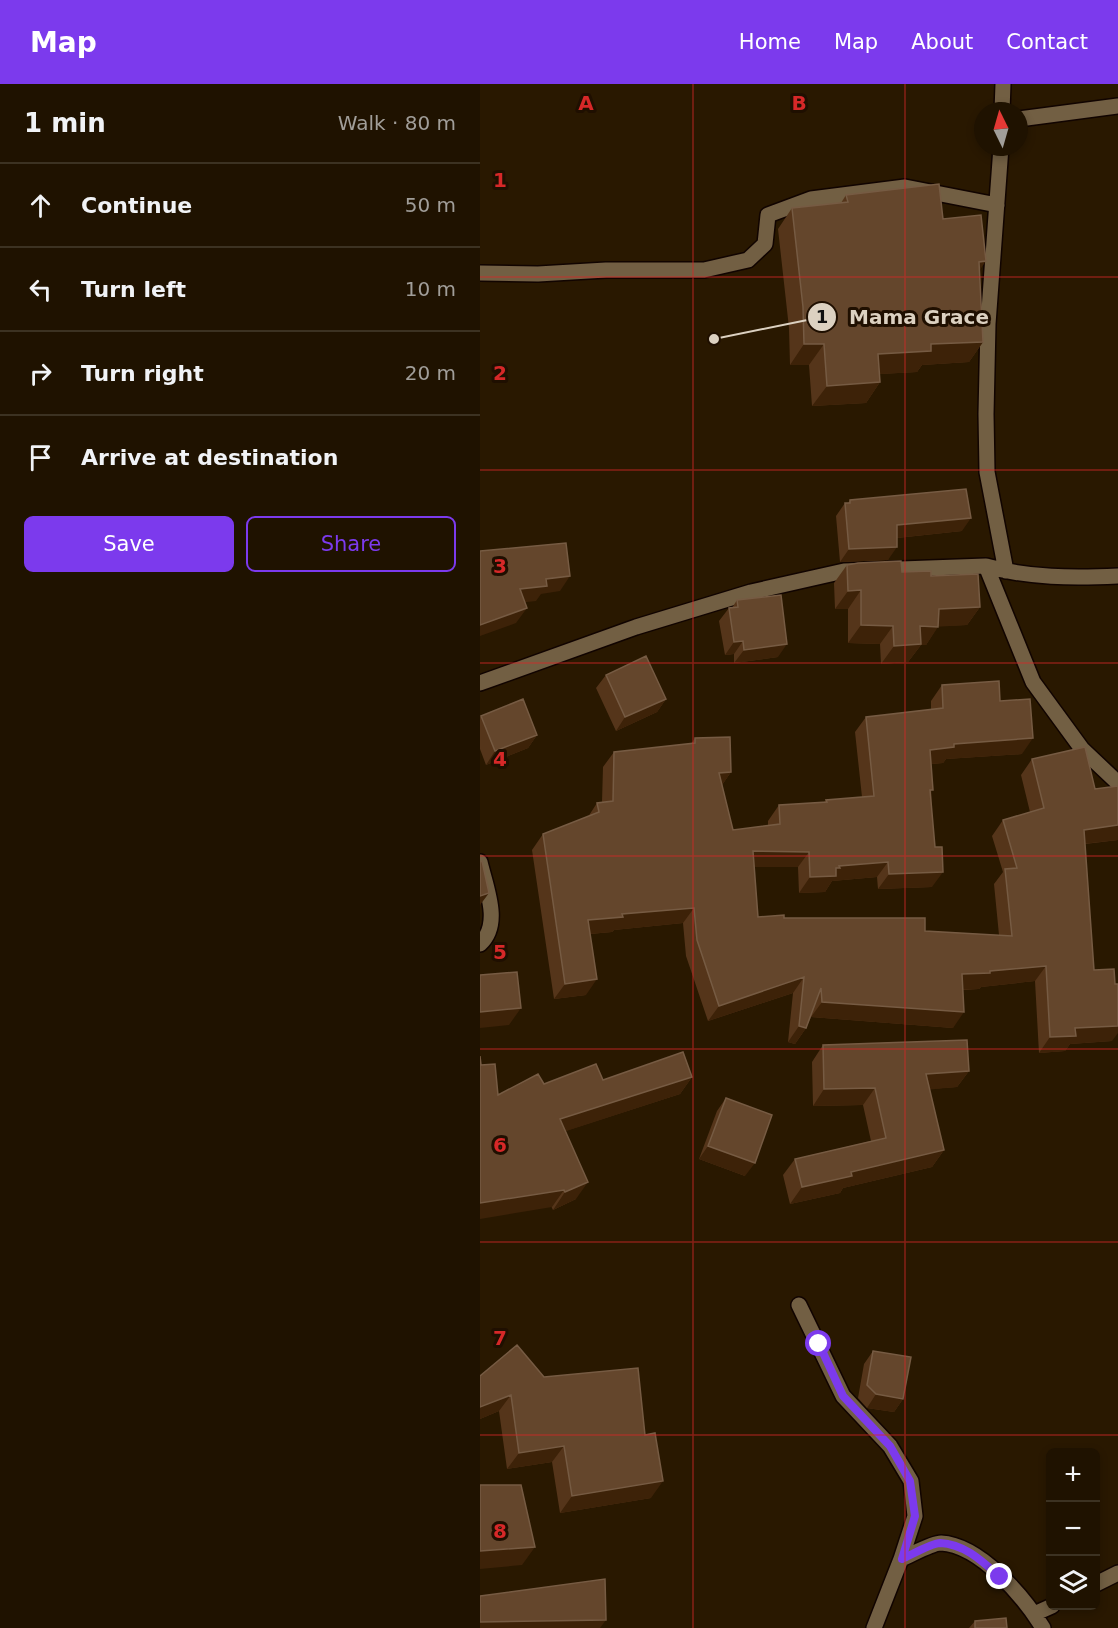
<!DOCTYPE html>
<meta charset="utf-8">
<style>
:root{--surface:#1f1200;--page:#271b0a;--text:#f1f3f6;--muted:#a19e99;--line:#3c3222;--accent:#7c3aed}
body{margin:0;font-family:"DejaVu Sans",sans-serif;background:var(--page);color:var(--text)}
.controls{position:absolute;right:18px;bottom:18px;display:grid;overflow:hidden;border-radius:9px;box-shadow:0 3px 9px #0003}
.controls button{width:54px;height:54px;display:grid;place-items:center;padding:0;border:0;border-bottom:2px solid var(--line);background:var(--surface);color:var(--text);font:30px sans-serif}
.compass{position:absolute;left:494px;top:18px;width:54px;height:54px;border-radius:50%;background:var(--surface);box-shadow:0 3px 9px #0003;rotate:355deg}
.stop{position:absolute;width:18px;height:18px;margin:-14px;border:4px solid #7c3aed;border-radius:50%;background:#fff}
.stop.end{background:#7c3aed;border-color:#fff;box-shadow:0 2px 6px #0008}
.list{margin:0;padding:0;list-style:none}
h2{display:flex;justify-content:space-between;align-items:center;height:78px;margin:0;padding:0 24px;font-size:26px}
h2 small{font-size:20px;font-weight:400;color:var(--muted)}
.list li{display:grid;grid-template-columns:39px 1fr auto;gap:18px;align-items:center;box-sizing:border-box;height:84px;padding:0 24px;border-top:2px solid var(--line)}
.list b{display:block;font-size:22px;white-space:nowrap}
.list em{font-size:20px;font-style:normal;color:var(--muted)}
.actions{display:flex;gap:12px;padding:18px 24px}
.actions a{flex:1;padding:14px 0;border:2px solid var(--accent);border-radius:9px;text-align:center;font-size:21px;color:var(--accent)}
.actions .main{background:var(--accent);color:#fff}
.icon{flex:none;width:33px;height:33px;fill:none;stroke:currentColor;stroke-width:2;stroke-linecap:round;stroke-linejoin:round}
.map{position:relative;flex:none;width:638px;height:1544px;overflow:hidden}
header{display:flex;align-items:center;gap:36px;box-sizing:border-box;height:84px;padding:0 30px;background:var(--accent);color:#fff}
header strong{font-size:28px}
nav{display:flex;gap:33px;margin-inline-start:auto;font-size:21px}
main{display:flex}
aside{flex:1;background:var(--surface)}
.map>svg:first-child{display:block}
</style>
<header>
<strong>Map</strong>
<nav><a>Home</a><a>Map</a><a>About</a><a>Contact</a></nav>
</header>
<main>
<aside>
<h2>1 min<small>Walk · 80 m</small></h2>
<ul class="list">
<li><svg class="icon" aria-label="ahead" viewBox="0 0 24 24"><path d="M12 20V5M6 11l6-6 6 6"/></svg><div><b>Continue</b></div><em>50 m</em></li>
<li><svg class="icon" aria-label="left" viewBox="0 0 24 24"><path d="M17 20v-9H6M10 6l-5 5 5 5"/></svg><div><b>Turn left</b></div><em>10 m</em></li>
<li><svg class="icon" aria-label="right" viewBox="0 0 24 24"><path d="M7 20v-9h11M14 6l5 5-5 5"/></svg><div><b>Turn right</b></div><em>20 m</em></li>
<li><svg class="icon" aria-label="arrive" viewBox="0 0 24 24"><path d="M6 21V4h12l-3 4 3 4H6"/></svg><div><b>Arrive at destination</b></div></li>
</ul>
<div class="actions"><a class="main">Save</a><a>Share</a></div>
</aside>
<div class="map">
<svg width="638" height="1544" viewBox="0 0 638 1544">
<rect width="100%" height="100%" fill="#291800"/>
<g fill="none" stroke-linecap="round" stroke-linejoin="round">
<g stroke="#110400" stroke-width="18">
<path id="minor" d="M522,27L523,0
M539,35L638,22
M521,63L508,240L506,330L507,388L526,487
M0,189L58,190L126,186H224L268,176L285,160L288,131L331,115L425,103L517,121
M506,482L553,598L602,665L638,699
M0,599L156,543L271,508L364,487L506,482C549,494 593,494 638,492
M0,778C6,804 22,840 0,860
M319,1221L363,1312L410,1362L431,1397L435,1432L421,1475L394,1544
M421,1475C431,1471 452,1459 461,1459C500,1461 544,1513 563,1544
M616,1500L638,1489
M554,1530L572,1522"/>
</g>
<use href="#minor" stroke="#725f43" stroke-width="15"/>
</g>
<path fill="#55351a" d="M366,111L463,135L499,187L503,258L489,278L442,281L437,288L399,290L400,298L386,319L332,322L329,281H310L309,244L298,145L312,124L361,119Z
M370,416L482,447L417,454L408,476L360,478L356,432L365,419H368Z
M367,481L451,492L500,523L487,541L458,542L446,561H441L428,578L401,580L400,560L368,559V525H355L354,499Z
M257,516L298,573L254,579V570L245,571L239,537L249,524H252Z
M126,591L186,615L177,628L136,647L116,604Z
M462,601L520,617L542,670L466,675L463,679L451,680L452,803L398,805L397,793L352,797L345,808L319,809L318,783H274L278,833L445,847L519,851L514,800L523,788L512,752L523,736L550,728L541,691L552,675L615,705L638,702V756L605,760L614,886L632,957L590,960L585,967L559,969L555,897L501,903L499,905L483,906L473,944L331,933L326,944L315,960L308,958L313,909L228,937L206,872L203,839L134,846L132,848L110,850L106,911L74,915L52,766L63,750L108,733L117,719L122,718L123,683L134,668L211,660L215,654L251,688L242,701L253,746L288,742V737L299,721L344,718L346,716L382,713L375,648L386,633L451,626V617Z
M1,632L57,651L48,664L6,681L0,665V633Z
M343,961L489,987L477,1003L449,1005L464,1066L452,1083L363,1104L360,1109L310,1120L303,1091L315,1075L391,1057L383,1021L333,1022L332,978Z
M1,981L18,1011L64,1000L123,996L212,993L200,1010L85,1047L96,1115L73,1126Z
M246,1014L265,1092L219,1075L237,1027Z
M393,1267L423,1315L414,1328L387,1324L378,1314L384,1280Z
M0,1292L64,1293L171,1414L80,1429L72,1378L27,1385L19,1327L0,1335Z
M495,1537L527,1544H489Z"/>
<path fill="#3d2208" d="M506,177L492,197L499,178Z
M503,258L489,278L442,281L437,288L383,291L398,270L451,260Z
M324,260H344L329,281H310Z
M400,298L386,319L332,322L347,302Z
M491,434L482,447L407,455L417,441Z
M417,463L408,476L360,478L369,465Z
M90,492L80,507L61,510L56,517L29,520L40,505L66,495Z
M381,506L368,525H355L368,507Z
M500,523L487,541L453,543H458L446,561H441L428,578L401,580L414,562L440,542L459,525Z
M47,524L36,539L0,552V541Z
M381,541L413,542L400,560L368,559Z
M263,557L254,570L245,571L254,558Z
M307,560L298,573L254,579L264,566Z
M186,615L177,628L136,647L145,633Z
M57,651L48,664L6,681L15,667Z
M553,654L542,670L466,675L463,679L439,681L450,666L474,660Z
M251,688L240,704L239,689Z
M638,741V756L593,761L604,746Z
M273,767L329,768L318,783H262Z
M408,778L397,793L352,797L345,808L319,809L330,793L356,784L359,782Z
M463,788L452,803L398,805L409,790Z
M9,809L0,821V812Z
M214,824L203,839L134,846L132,848L97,851L108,836L142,830Z
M566,882L555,897L501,903L499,905L471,906L482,890Z
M324,893L313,909L228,937L239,922Z
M117,895L106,911L74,915L85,900Z
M342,918L484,928L473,944L331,933Z
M41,924L29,941L0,944V928Z
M319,942L326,944L315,960L308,958Z
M638,942V949L632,957L590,960L585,967L559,969L570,953L595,944Z
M489,987L477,1003L434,1007L446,990Z
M212,993L200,1010L68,1053L80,1035Z
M395,1004L383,1021L333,1022L344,1005Z
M228,1062L275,1079L265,1092L219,1075Z
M464,1066L452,1083L363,1104L360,1109L310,1120L322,1103L371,1088Z
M108,1098L96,1115L73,1126L85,1108Z
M84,1106L72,1123L0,1135V1119Z
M396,1310L423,1315L414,1328L387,1324Z
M31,1311L19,1327L0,1335V1323Z
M84,1362L72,1378L27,1385L39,1369Z
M183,1397L171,1414L80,1429L92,1412Z
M55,1463L42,1481L0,1485V1467Z
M126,1536L120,1544H0V1538Z"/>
<path fill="#64462c" stroke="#765b43" stroke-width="1.5" d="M459,100L463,135L501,131L506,177L499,178L503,258L451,260V267L398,270L400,298L347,302L344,260H324L323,223L312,124L368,118L366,111Z
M486,405L491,434L417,441V463L369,465L365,419H370V416Z
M86,459L90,492L66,495L67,502L40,505L47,524L0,541V467Z
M421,477L422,488L451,487V492L498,490L500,523L459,525L458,543L440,542L441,560L414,562L413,542L381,541V506L368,507L367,481L378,479Z
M301,511L307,560L264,566L263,557L254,558L249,524L258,523L257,516Z
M166,572L186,615L145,633L126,591Z
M519,597L520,617L550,615L553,654L474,660V663L450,666L453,706H450L455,763H462L463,788L409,790L408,778L359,782L360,784H356V792L330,793L329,768L273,767L278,833L304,831V834H445V847L532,852L525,785L537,784L523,736L564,724L552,675L605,663L615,705L638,702V741L604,746L614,886L634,885L635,900H638V942L595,944L596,952L570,953L566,882L510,887V889L482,890L484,928L342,918L341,904L326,944L319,942L324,893L239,922L217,856L214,824L142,830L143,833L108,836L117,895L85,900L63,750L119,728L117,719L133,717L134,668L215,659V654L250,653L251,688L239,689L253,746L300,740L299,721L347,718L346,716L394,712L386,633L463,624L462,601Z
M43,615L57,651L15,667L1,632Z
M2,777L9,809L0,812V778Z
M37,888L41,924L0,928V891Z
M487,956L489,987L446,990L464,1066L371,1088L372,1092L322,1103L315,1075L406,1054L395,1004L344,1005L343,961Z
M203,968L212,993L80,1035L108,1098L85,1108L84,1106L0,1119V972L1,981L15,980L18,1011L58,990L64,1000L116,980L123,996Z
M246,1014L292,1031L275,1079L228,1062Z
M37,1261L64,1293L158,1284L165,1351L175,1349L183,1397L92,1412L84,1362L39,1369L31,1311L0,1323V1292Z
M393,1267L431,1273L423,1315L396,1310L387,1301Z
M0,1401H41L55,1463L0,1467Z
M125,1495L126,1536L0,1538V1512Z
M526,1534L527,1544H495V1537Z"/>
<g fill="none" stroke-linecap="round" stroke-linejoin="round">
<path stroke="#7c3aed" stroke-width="8" d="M339,1260L363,1312L410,1362L430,1397L435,1432L422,1475C431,1471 452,1459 460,1459C485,1460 503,1478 520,1493"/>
</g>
<path fill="none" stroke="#d62828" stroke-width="1.5" stroke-opacity="0.55" d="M213,0V1544M425,0V1544M0,193H638M0,386H638M0,579H638M0,772H638M0,965H638M0,1158H638M0,1351H638"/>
<g font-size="20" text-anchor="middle" font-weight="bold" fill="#d62828" stroke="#1f0f00" stroke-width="6" stroke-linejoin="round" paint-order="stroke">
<text x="106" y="26">A</text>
<text x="319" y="26">B</text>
<text x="20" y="103">1</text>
<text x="20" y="296">2</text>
<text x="20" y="489">3</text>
<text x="20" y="682">4</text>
<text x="20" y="875">5</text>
<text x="20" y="1068">6</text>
<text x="20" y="1261">7</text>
<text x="20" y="1454">8</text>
</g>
<path fill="none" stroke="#dcd1c1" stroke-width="2" d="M234 255L342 233"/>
<g fill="#dcd1c1" stroke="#1f0f00" stroke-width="2">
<circle cx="234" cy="255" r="6"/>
<circle cx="342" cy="233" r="15"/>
</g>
<g font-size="18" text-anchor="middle" font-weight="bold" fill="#111">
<text x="342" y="239">1</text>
</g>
<g font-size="20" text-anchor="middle" font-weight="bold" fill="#dcd1c1" stroke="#1f0f00" stroke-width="6" stroke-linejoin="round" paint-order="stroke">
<text x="439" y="240">Mama Grace</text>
</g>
</svg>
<div class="controls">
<button>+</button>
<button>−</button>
<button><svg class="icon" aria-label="layers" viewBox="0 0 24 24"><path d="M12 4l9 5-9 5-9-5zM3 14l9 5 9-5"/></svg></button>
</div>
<svg class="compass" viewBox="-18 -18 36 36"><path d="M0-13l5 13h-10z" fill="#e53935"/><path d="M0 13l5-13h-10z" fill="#a19e99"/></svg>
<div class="stop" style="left:339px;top:1260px"></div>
<div class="stop end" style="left:520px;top:1493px"></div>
</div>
</main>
